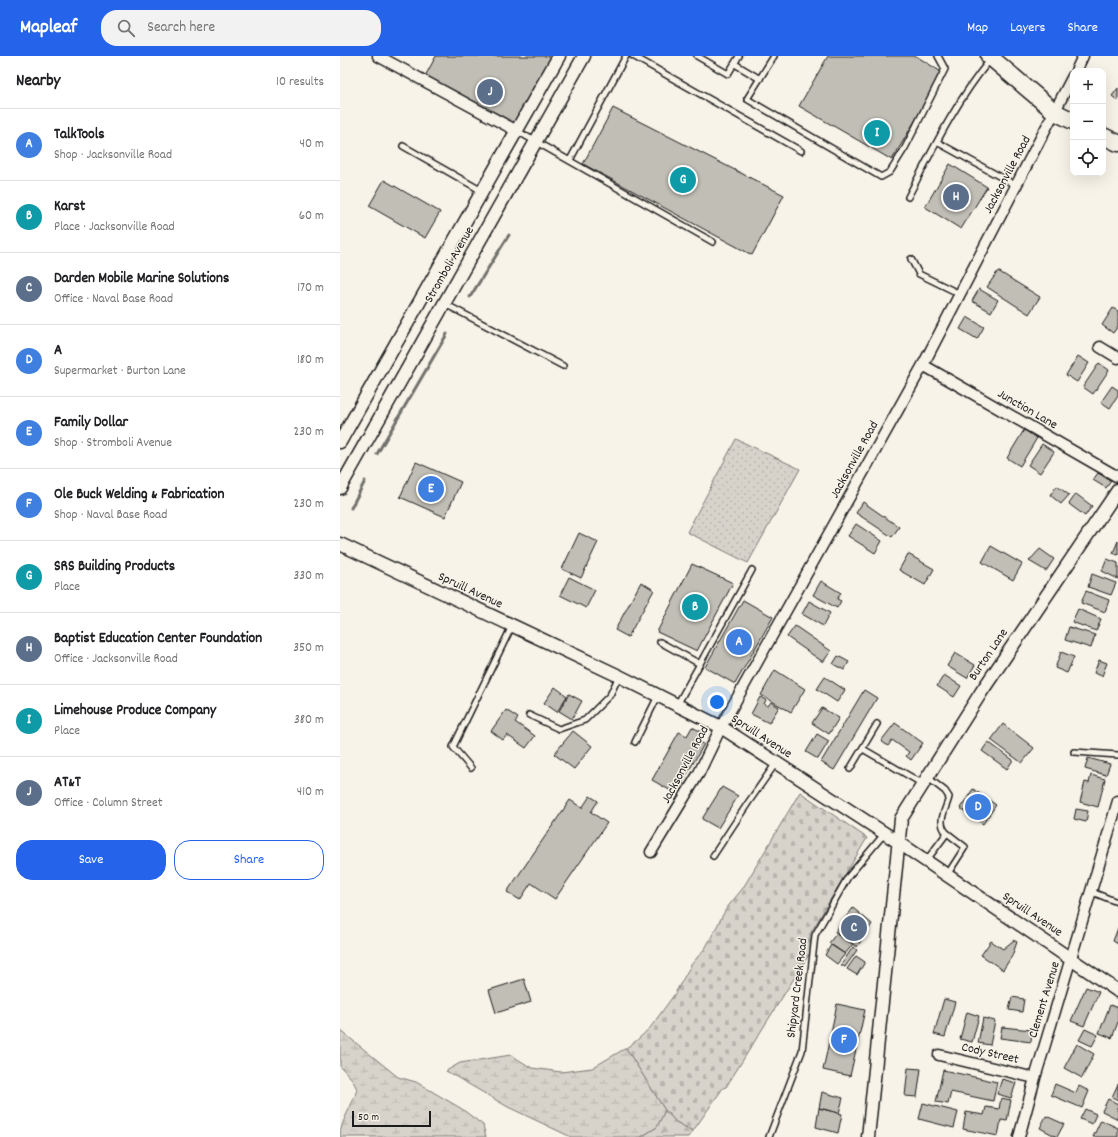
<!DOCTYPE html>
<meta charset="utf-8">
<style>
:root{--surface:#fff;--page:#f2f2f2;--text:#202124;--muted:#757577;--line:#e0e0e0;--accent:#2563eb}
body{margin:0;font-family:Dekko,sans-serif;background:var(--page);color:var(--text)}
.controls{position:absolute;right:12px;top:12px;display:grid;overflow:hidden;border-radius:8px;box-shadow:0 4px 16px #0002}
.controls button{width:36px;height:36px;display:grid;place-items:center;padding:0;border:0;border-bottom:1px solid var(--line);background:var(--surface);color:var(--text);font:20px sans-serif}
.scale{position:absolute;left:12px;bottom:10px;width:79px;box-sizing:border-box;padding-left:4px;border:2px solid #1c1c1c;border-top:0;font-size:11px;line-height:14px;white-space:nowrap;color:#1c1c1c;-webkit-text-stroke:3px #f7f3e8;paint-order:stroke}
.you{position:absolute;left:377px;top:646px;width:14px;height:14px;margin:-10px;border:3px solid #fff;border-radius:50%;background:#1a73e8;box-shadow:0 0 0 6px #1a73e833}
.badge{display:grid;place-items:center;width:26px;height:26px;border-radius:50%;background:var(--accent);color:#fff;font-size:13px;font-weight:700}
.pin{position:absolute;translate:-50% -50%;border:2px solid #fff;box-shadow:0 1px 4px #0006}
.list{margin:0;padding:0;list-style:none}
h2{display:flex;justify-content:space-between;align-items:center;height:52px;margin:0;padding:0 16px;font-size:17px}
h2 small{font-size:13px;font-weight:400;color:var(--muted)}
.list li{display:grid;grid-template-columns:26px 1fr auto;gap:12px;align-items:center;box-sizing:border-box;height:72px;padding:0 16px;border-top:1px solid var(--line)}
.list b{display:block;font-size:15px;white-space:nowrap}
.list p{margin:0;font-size:13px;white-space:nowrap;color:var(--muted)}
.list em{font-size:13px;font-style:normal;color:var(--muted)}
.actions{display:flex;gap:8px;padding:12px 16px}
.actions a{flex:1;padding:9px 0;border:1px solid var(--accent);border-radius:16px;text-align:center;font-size:14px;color:var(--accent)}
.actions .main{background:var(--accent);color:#fff}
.icon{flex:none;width:22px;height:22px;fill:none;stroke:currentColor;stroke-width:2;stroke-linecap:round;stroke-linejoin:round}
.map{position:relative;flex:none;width:778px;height:1081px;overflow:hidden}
header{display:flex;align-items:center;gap:24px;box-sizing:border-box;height:56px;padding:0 20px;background:var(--accent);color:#fff}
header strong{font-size:19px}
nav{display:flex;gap:22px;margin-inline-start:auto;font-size:14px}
.search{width:280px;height:36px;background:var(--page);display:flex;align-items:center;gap:10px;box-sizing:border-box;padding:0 14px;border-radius:16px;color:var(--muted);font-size:15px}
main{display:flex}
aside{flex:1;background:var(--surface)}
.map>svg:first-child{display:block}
</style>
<header>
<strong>Mapleaf</strong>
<div class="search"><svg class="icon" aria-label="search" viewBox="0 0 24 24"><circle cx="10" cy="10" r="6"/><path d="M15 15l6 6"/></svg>Search here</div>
<nav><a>Map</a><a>Layers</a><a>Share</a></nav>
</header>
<main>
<aside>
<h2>Nearby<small>10 results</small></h2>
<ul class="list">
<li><span class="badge" style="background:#3f7fe0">A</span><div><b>TalkTools</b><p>Shop · Jacksonville Road</p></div><em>40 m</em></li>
<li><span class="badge" style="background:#0f9aa8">B</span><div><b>Karst</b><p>Place · Jacksonville Road</p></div><em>60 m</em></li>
<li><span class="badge" style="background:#5c6f8a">C</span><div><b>Darden Mobile Marine Solutions</b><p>Office · Naval Base Road</p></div><em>170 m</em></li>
<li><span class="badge" style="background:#3f7fe0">D</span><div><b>A</b><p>Supermarket · Burton Lane</p></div><em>180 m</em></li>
<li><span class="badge" style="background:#3f7fe0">E</span><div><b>Family Dollar</b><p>Shop · Stromboli Avenue</p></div><em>230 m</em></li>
<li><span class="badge" style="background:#3f7fe0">F</span><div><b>Ole Buck Welding &amp; Fabrication</b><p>Shop · Naval Base Road</p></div><em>230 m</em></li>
<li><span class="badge" style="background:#0f9aa8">G</span><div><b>SRS Building Products</b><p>Place</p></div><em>330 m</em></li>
<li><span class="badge" style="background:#5c6f8a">H</span><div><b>Baptist Education Center Foundation</b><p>Office · Jacksonville Road</p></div><em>350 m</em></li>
<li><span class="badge" style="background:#0f9aa8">I</span><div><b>Limehouse Produce Company</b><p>Place</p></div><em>380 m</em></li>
<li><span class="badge" style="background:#5c6f8a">J</span><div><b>AT&amp;T</b><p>Office · Column Street</p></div><em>410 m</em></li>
</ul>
<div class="actions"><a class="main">Save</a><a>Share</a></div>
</aside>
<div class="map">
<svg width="778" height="1081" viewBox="0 0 778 1081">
<defs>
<pattern id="grass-dots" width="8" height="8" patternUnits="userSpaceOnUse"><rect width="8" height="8" fill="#d7d3cb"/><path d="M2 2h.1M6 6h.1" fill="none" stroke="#b8b5ae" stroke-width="1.8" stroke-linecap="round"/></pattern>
<pattern id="forest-firs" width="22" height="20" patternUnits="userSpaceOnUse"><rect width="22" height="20" fill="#d7d3cb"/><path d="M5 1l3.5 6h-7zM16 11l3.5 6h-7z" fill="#b8b5ae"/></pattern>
<pattern id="wetland-marsh" width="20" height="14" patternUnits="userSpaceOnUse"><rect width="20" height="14" fill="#d7d3cb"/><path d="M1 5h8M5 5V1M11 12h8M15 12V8" fill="none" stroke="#b8b5ae"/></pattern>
<pattern id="cemetery-stones" width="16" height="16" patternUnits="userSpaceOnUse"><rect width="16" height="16" fill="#d7d3cb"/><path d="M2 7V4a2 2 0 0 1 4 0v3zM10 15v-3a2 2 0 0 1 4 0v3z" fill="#b8b5ae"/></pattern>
</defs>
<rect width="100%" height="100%" fill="#f7f3e8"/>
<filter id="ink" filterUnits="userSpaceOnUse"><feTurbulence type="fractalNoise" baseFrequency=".025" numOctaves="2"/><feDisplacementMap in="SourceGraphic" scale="8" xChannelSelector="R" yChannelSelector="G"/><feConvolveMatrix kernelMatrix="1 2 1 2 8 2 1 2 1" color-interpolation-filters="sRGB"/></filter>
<g filter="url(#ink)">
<path fill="url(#grass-dots)" stroke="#7a7874" d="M396,383L460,413L408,507L347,476Z"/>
<path fill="url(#forest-firs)" stroke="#7a7874" d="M325,1054L336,1066L353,1075L348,1081H301L317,1071Z"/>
<path fill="url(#wetland-marsh)" stroke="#7a7874" d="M0,974L58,1021L76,1026L122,1053L143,1069L146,1081H0C0,1065 13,1050 17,1033L12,1023L0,1010Z
M286,992L325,1054L317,1071L301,1081H231L168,1051L106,1015L120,1007L171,999L192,1012L221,1016L252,1012Z"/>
<path fill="url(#cemetery-stones)" stroke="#7a7874" d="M460,736L527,782L470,878V897L386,1031L383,1032L353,1075L336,1066L325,1054L286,992L296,985L310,972L334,939L351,909L366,891L386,853L403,832Z"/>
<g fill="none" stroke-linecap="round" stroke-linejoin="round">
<path stroke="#72716c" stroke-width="3" d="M130,241L169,179
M37,398L107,278
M11,452L25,425"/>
</g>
<path fill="#c0beb5" stroke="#1c1c1c" d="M96,0H215L174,74L83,24Z
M488,0H576L603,17L552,104L459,50Z
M778,32V45L772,40Z
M273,52L444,139L412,199L243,108Z
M610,108L647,131L621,173L585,151Z
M44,124L100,156L85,182L29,150Z
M658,215L700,241L689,258L647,231Z
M639,233L658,244L651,256L632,245Z
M773,252L778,255V270L773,277L762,269Z
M627,261L644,271L637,283L620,273Z
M738,300L749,307L737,326L726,319Z
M759,307L769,314L753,338L743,331Z
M772,330L778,334V340L770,352L761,346Z
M684,374L697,382L680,410L667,402Z
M702,388L714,396L700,417L688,409Z
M76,406L121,426L105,461L60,441Z
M758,417L771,425L766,432L753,424Z
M717,430L729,439L721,448L710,439Z
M736,438L752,450L745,460L729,448Z
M523,446L559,471L552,481L516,457Z
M516,468L542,485L535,497L508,480Z
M239,477L258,486L241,522L222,513Z
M778,485V499L773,497Z
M651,490L682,508L673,524L642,506Z
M700,493L714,503L706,515L689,505Z
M568,498L594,513L585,529L559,514Z
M767,503L778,507V523L762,515Z
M352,508L393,527L357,595L317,576Z
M752,518L776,527L771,539L748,531Z
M229,521L255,534L246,552L220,539Z
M481,525L501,537L497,543L501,545L497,552L473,539Z
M301,526L314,534L288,581L275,574Z
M746,535L769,544L765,556L741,547Z
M403,544L433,561L395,628L365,611Z
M469,545L490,557L483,570L462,558Z
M738,553L761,563L756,575L732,566Z
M455,570L491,595L483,606L447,581Z
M729,571L755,579L751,592L725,584Z
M721,596L734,601L727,617L715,612Z
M615,597L635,609L627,622L607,610Z
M498,600L509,606L504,614L493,608Z
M759,604L767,607L762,620L754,617Z
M435,614L465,633L451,656L421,639Z
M604,619L621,630L614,641L597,630Z
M485,621L505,634L497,646L477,633Z
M215,631L227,640L217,656L204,647Z
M524,634L537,642L494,714L481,706Z
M229,638L242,645L232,663L219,655Z
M420,641L426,644L424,648L428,650L431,646L439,651L429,667L411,658Z
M482,652L499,662L489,678L472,667Z
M166,654L178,662L175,666L195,680L186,692L167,679L163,684L151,675Z
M555,667L583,687L571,704L566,700L569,696L552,684L548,690L541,685Z
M663,668L694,692L682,707L651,684Z
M352,671L362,676L357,685L364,688L342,727L346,729L340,740L312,724L339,676L347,680Z
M233,675L252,690L234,713L214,698Z
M477,678L489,685L478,703L466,696Z
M648,686L673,704L667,713L642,695Z
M748,702L770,708L766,719L745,713Z
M751,719L765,723L758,751L740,746L745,726L749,727Z
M382,731L398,740L378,772L362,763Z
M633,733L656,749L643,768L620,752Z
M250,740L258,745L251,756L267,767L215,843L191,827L180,844L167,836L230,744L242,752Z
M736,753L748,755L746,766L734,763Z
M513,852L532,868L517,891L495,876Z
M778,872V888L773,885Z
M496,878L513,888L505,898L489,887Z
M674,884L677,886L672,900L663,914L641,899L651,885L663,893Z
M491,889L505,898L497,908L485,899Z
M513,891L517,894L505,911L501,909Z
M516,900L525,906L517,919L507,913Z
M184,923L191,946L156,957L149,934Z
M746,931L759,936L744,970L731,965Z
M672,941L684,943L682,956L669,954Z
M604,943L615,946L605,981L594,978Z
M497,948L525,954L510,1020L483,1014Z
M770,949L778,952V966L772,982L759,977Z
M627,956L639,960L632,986L620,983Z
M643,962L655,965L650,989L638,987Z
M662,971L692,974L691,986L660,982Z
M745,973L758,979L752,990L739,984Z
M737,988L754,998L742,1022L724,1012Z
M568,1012L581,1013L577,1041L565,1040Z
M603,1014L657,1026L653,1045L611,1036L608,1048L596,1046Z
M662,1023L676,1027L671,1042L657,1038Z
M715,1028L736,1037L739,1030L749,1035L742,1052L711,1039Z
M778,1028V1044L772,1041Z
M482,1036L503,1042L499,1057L479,1052Z
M661,1042L671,1044L667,1065L661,1064L658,1080L623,1073L626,1056L644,1059L646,1051L659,1053Z
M768,1043L778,1048V1063L762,1055Z
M583,1047L618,1056L614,1072L579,1063Z
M479,1052L502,1058L498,1077L476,1071Z
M745,1053L756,1058L752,1068L740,1063Z
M706,1060L724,1068L717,1081L700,1072Z
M761,1064L778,1072V1081H753Z"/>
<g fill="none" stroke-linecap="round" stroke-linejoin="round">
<g stroke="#1c1c1c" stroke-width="8">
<path id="service" d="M293,0L461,95
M357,0L388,18L399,0
M434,0L407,43L541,121L550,116L565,92L605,13L598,0
M395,8L420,23
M177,75L373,186
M597,86L677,130
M63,90L142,135
M230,104L286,0
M568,141C592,95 616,45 650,4
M571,203L579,218L620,238
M105,248L223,310
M320,586L360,608
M337,649L412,514
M189,659L219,673L245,664L270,639L279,620
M295,686L318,640
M523,693L583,728
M734,696L778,699
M131,712L113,691L172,570
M510,713L537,668
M587,721L605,735L609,741C606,754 596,766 607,777
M373,800L408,747L436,707
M586,805L607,777L625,791L607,819
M752,836L777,846
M429,1081L462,995L475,879L508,821L545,777"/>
</g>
<g stroke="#1c1c1c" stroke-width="13">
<path id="minor" d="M38,0L177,75
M736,15L743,0
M760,291L778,302
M583,309L778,421
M311,796L359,717L381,671L583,309L733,20
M599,999L695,1022
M679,1081L695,1022L778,745"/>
</g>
<g stroke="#1c1c1c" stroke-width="15">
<path id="tertiary" d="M0,386L219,0
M0,432L244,0
M0,488L279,620L381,671L558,786L778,935
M528,1081L561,763L642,635L778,434"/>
</g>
<g stroke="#1c1c1c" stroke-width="19">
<path id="primary" d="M649,0L715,56L733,65
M763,80L778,87"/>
</g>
<use href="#service" stroke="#f7f3e8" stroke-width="5"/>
<use href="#minor" stroke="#f7f3e8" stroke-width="10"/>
<use href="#tertiary" stroke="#f7f3e8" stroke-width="12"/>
<use href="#primary" stroke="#f7f3e8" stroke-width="16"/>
</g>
</g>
<g text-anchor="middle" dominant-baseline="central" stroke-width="3" stroke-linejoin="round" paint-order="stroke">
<g font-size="13" fill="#1c1c1c" stroke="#f7f3e8">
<text transform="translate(668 119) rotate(-62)">Jacksonville Road</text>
<text transform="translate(110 209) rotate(-60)">Stromboli Avenue</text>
<text transform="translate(687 354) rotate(30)">Junction Lane</text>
<text transform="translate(515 404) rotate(-61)">Jacksonville Road</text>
<text transform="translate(130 535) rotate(25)">Spruill Avenue</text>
<text transform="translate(649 599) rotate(-56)">Burton Lane</text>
<text transform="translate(421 681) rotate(33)">Spruill Avenue</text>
<text transform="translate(346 709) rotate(-62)">Jacksonville Road</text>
<text transform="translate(692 859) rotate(34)">Spruill Avenue</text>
<text transform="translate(458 932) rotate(-83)">Shipyard Creek Road</text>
<text transform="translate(705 944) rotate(-73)">Clement Avenue</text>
<text transform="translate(650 998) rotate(13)">Cody Street</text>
</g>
</g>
</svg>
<div class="controls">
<button>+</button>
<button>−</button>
<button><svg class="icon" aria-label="locate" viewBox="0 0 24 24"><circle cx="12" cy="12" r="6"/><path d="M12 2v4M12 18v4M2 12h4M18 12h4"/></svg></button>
</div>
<div class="scale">50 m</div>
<div class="you"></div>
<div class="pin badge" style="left:399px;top:586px;background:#3f7fe0">A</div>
<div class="pin badge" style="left:355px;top:551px;background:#0f9aa8">B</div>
<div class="pin badge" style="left:514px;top:872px;background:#5c6f8a">C</div>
<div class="pin badge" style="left:638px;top:751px;background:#3f7fe0">D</div>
<div class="pin badge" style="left:91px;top:433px;background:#3f7fe0">E</div>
<div class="pin badge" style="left:504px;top:984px;background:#3f7fe0">F</div>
<div class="pin badge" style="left:343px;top:124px;background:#0f9aa8">G</div>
<div class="pin badge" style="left:616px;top:141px;background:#5c6f8a">H</div>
<div class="pin badge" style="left:537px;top:77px;background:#0f9aa8">I</div>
<div class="pin badge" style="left:150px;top:36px;background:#5c6f8a">J</div>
</div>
</main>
